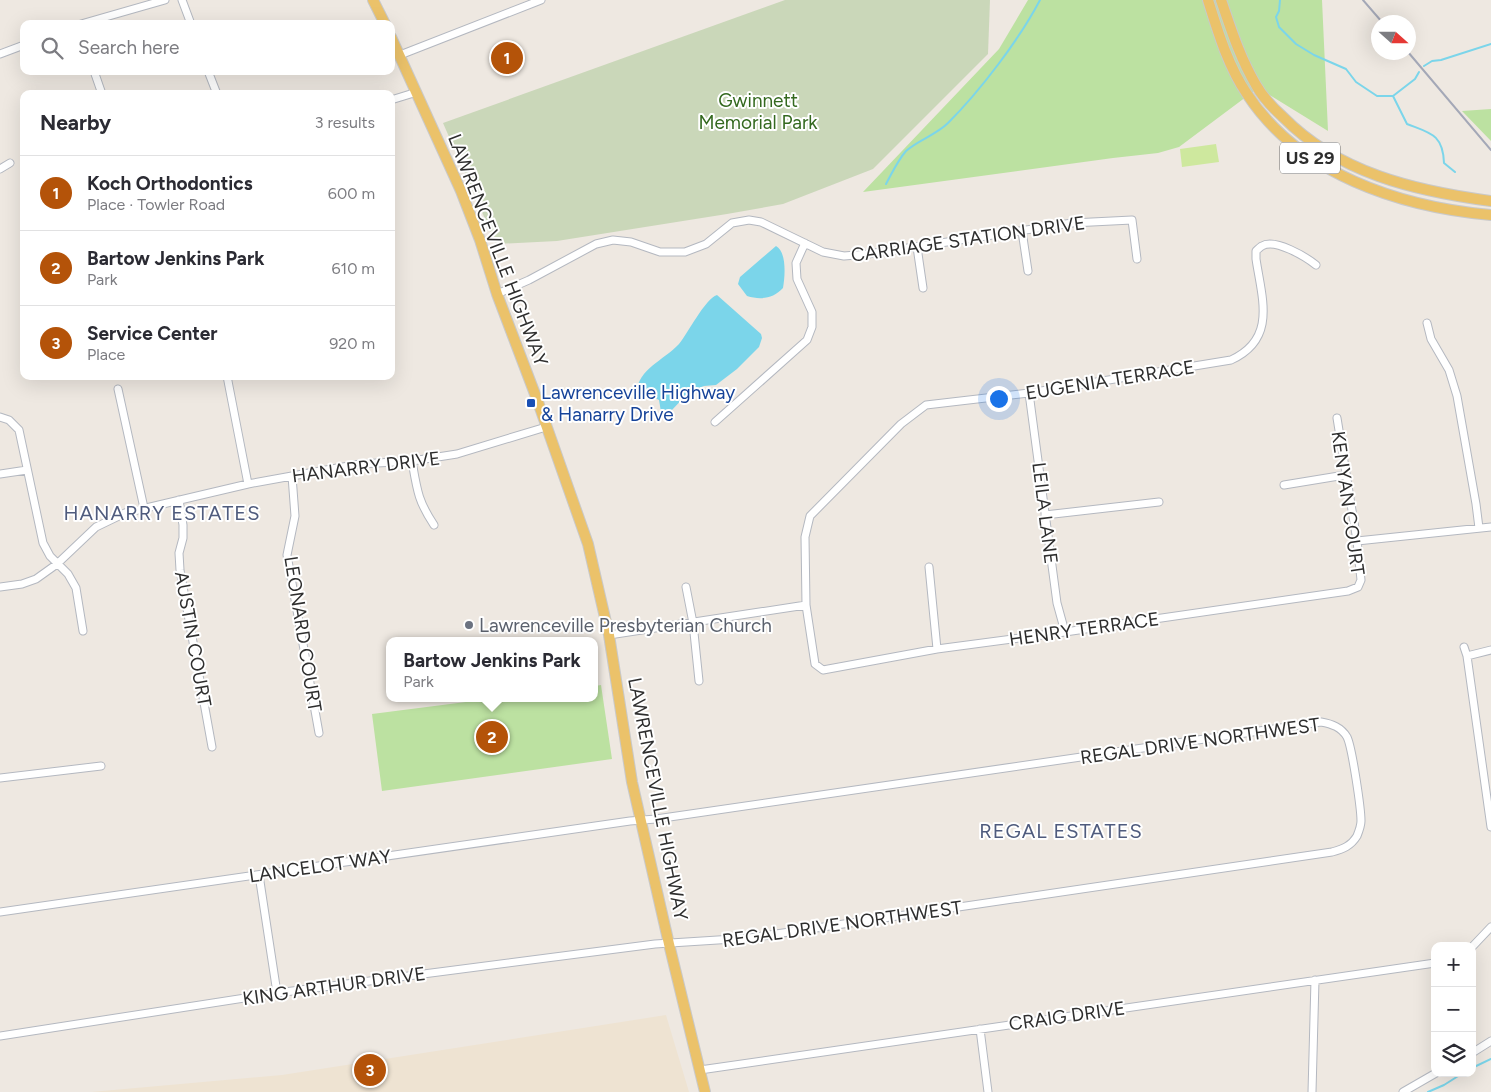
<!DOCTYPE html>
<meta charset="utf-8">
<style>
:root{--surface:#fff;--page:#f7f7f7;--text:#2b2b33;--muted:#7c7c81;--line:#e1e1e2;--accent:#b45309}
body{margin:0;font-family:Figtree,sans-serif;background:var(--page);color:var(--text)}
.controls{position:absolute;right:15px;bottom:15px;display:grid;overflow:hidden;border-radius:10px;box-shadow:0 5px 20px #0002}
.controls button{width:45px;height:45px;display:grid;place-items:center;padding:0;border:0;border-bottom:1px solid var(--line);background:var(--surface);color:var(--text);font:25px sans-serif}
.compass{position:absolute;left:1371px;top:15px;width:45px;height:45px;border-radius:50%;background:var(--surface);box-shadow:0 5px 20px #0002;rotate:111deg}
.you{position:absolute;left:998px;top:398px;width:18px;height:18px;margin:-12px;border:4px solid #fff;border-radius:50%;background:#1a73e8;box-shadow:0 0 0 8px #1a73e833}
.badge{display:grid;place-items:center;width:32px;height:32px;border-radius:50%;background:var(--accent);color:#fff;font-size:16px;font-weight:700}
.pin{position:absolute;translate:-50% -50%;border:2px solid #fff;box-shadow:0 1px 5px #0006}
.popup{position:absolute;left:386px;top:637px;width:212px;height:65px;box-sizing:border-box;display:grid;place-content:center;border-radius:10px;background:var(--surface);filter:drop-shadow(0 1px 4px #0005);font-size:16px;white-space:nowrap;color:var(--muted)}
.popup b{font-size:19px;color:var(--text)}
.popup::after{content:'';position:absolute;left:50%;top:100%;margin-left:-10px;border:10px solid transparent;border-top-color:var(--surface)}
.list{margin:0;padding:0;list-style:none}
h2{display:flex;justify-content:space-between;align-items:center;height:65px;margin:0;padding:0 20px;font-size:21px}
h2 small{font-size:16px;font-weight:400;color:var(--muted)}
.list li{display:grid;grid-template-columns:32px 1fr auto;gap:15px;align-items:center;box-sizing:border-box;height:75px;padding:0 20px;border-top:1px solid var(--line)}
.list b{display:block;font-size:19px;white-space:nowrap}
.list p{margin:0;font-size:16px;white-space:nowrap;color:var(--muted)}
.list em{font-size:16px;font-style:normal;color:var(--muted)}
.icon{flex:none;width:28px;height:28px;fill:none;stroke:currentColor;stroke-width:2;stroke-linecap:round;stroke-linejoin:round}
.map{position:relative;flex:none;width:1491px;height:1092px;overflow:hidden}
.search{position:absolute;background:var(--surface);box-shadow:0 5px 20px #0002;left:20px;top:20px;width:375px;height:55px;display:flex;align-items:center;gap:12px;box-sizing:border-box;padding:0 18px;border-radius:10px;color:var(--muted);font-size:19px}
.panel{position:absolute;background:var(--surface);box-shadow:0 5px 20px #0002;left:20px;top:90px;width:375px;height:290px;border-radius:10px}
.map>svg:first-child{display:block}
</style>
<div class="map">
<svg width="1491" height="1092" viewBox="0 0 1491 1092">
<rect width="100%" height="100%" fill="#eee8e1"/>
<path fill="#eee3d2" d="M666,1015L689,1092H91L282,1075Z"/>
<path fill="#bce1a1" d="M1028,0H1322L1328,131L1258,88L1179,147L1158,153L1113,158L863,192L999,49Z
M1491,109V141L1462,111Z
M601,685L612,759L382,791L372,714L497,698H594L595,686Z"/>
<path fill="#cad7b9" d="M785,0H990L988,54L873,169L783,204L727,214L557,241L496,244L443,123Z"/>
<path fill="#cee89e" d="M1216,144L1219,162L1182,167L1180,149Z"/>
<path fill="#7bd5ea" d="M776,246C787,252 785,277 783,288C773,299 760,300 747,296L738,284L740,277Z
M717,295L761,334L762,338L759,347L737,369L716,385L704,386L690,391L671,411L665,413L661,412L659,400L653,397L638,396L636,393C639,368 663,361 679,344C688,333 705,299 717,295Z"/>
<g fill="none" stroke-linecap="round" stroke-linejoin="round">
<path stroke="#7bd5ea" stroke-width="2" d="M1280,0L1279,11L1276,17L1279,27L1296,44L1314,55L1346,69L1356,82L1377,96H1393
M1424,66L1432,61L1441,60L1491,44
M1393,96L1407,124C1430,133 1443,134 1444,163L1455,172
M1393,96L1415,79L1419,72
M886,184C892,173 898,160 906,151C918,140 936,135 948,123C980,91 1019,40 1040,0
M1472,1068L1491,1059
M1428,1092L1444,1085L1463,1073"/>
<g stroke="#b4b8c0" stroke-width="9">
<path id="minor" d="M182,0L191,24
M81,24L165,0
M0,54L24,45
M400,55L541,0
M94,71L102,94
M208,71L217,94
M391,100L417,92
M0,169L10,163
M1022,231L1028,271
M917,247L923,288
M1316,265C1306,257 1275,238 1262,246C1260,247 1258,249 1256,251V259C1262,299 1277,339 1231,360L1029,393L926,405L901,424L810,516L805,537L806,605L815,664L823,670L937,649L1065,632L1348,591L1358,587L1361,580L1357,541L1337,418
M497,294L529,280L596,244L613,240L631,242L660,252H685L706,244L732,223L749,220L761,222L823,252L844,256L868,254L1072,223L1132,220L1137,259
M1427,323L1431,339L1449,370L1457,396L1476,504L1479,528
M227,376L248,484
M118,389L144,508
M1029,393L1057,603L1065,632
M0,417L9,420L19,430L43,543L50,556L68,574L76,588L83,631
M715,422L807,340L812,327V312L797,279L796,263L805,243
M412,461C417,490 418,501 434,525
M0,474L27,470
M292,476L295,516L287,555L319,733
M1284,485L1345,475
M179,500L183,525V538L179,553L180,570L212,747
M1045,515L1159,502
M1357,541L1491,527
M929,567L937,649
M0,587L22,584L36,579L57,564L96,527L125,513L248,484L292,476L360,464L412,461L457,454L546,427
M686,587L693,623L699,681
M609,635L806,605
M1464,647L1467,656L1491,827
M1467,656L1491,650
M0,778L101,766
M259,875L277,993
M0,912L630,821L656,819L1321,722C1332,724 1341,727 1347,737C1352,747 1361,808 1361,821C1361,826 1359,831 1357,836C1351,846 1343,849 1332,852L749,938L655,944L277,993L0,1036
M1472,947L1491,927
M980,1029L988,1092
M1472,1053L1491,1041
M700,1070L1435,963
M1312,1092L1315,980
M1403,1092L1436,1073"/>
</g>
<g stroke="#c9c9c9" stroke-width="12">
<path id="primary" d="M373,0L385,24
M1208,0C1218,32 1228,66 1247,94C1299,174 1400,207 1491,215
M1221,0C1231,29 1240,58 1256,85C1262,96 1273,108 1283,117C1338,173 1415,191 1491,201
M391,37L461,191L480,240L497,294L538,402L588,544L609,635L632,782L669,944L705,1092"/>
</g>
<use href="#minor" stroke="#fff" stroke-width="7"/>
<use href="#primary" stroke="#ebc26a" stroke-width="10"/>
<path stroke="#a4a8b7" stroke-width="2" d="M1363,0L1382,22
M1408,52L1491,150"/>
</g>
<rect fill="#1a4fb4" stroke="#fff" stroke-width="2" x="526" y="398" width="10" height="10" rx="2.5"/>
<circle fill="#6b7280" stroke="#fff" stroke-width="2" cx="469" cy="625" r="5"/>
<g text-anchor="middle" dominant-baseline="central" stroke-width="4" stroke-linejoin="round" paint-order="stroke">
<rect fill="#fff" stroke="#6d6d6d" stroke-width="1" x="1280" y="142.5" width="60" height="31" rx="4"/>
<g font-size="18" font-weight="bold" fill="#2e2e2e">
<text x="1310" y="158">US 29</text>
</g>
<g font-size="19" fill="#34691f" stroke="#fff">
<text x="758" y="100">Gwinnett<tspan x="758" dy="22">Memorial Park</tspan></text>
</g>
<g font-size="19" fill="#2e2e2e" stroke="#fff">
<text transform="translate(968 239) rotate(-8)">CARRIAGE STATION DRIVE</text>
<text transform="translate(498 250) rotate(69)">LAWRENCEVILLE HIGHWAY</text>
<text transform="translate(1110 380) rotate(-9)">EUGENIA TERRACE</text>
<text transform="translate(366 467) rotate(-7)">HANARRY DRIVE</text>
<text transform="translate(1348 503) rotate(82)">KENYAN COURT</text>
<text transform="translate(1045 513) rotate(83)">LEILA LANE</text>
<text transform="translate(1084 629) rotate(-8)">HENRY TERRACE</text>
<text transform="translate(303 634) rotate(81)">LEONARD COURT</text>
<text transform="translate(193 639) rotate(80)">AUSTIN COURT</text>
<text transform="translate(1200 741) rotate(-8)">REGAL DRIVE NORTHWEST</text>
<text transform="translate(658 799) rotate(79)">LAWRENCEVILLE HIGHWAY</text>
<text transform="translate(320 866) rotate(-8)">LANCELOT WAY</text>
<text transform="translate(842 924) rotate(-8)">REGAL DRIVE NORTHWEST</text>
<text transform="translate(334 986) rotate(-8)">KING ARTHUR DRIVE</text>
<text transform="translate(1067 1016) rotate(-8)">CRAIG DRIVE</text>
</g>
<g font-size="19" fill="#164399" stroke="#fff" text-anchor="start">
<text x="541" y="392">Lawrenceville Highway<tspan x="541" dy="22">&amp; Hanarry Drive</tspan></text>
</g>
<g font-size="19" fill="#5b616d" stroke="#fff" text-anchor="start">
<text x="479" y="625">Lawrenceville Presbyterian Church</text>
</g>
<g font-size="20" letter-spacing="1" fill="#4f5b7d" stroke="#fff">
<text x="162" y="513">HANARRY ESTATES</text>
<text x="1061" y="831">REGAL ESTATES</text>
</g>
</g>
</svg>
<div class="controls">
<button>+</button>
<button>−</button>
<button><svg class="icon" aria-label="layers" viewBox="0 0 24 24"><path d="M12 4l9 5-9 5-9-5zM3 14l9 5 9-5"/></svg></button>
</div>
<svg class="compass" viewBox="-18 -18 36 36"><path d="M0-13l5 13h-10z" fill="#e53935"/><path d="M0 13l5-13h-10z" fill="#7c7c81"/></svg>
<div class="you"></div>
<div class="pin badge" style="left:507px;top:58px">1</div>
<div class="pin badge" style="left:492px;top:737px">2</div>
<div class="popup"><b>Bartow Jenkins Park</b>Park</div>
<div class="pin badge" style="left:370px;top:1070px">3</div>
<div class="search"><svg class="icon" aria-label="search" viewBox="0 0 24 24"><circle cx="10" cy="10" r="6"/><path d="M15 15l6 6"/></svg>Search here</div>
<section class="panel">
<h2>Nearby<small>3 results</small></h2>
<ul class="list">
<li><span class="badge">1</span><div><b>Koch Orthodontics</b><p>Place · Towler Road</p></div><em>600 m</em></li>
<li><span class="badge">2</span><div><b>Bartow Jenkins Park</b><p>Park</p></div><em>610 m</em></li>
<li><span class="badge">3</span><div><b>Service Center</b><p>Place</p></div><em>920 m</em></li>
</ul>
</section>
</div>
